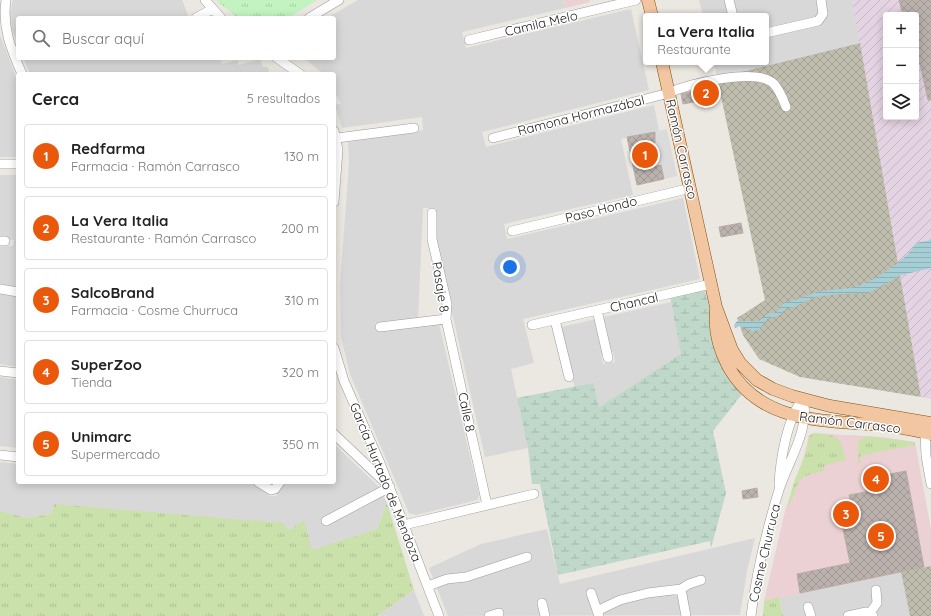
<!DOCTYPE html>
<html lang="es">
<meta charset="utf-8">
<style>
:root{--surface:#fff;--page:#f6f6f6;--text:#222;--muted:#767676;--line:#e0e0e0;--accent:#ea580c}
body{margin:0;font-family:Quicksand,sans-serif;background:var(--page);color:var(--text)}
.controls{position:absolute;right:12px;top:12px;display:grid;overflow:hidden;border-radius:4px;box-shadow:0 2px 10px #0003}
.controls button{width:36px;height:36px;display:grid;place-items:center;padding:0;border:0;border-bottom:1px solid var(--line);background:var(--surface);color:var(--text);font:20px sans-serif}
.you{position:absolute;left:510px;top:267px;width:14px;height:14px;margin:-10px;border:3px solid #fff;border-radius:50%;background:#1a73e8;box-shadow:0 0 0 6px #1a73e833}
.badge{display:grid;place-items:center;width:26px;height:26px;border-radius:50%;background:var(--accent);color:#fff;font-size:13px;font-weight:700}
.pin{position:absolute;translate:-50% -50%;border:2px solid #fff;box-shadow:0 1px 4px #0006}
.popup{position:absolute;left:643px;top:13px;width:126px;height:52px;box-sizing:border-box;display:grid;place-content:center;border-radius:4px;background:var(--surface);filter:drop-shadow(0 1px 3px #0005);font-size:13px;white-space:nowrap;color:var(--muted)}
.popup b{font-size:15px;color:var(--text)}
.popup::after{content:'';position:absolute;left:50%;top:100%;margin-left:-8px;border:8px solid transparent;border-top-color:var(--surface)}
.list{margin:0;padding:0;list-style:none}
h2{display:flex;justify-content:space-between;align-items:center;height:52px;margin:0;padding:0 16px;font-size:17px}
h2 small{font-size:13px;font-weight:400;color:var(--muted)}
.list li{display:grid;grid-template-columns:26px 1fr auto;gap:12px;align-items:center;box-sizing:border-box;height:64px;margin:0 8px 8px;padding:0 8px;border:1px solid var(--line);border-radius:4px}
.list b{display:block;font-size:15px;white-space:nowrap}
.list p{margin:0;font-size:13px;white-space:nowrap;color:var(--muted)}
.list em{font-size:13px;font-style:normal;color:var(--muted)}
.icon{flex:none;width:22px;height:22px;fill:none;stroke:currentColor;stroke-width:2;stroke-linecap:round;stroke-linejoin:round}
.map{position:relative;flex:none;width:931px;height:616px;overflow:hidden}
.search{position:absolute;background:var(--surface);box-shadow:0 2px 10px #0003;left:16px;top:16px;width:320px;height:44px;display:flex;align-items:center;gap:10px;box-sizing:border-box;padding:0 14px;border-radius:4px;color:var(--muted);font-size:15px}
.panel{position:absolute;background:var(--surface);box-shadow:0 2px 10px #0003;left:16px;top:72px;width:320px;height:412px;border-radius:4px}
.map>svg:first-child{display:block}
</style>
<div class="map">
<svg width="931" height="616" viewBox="0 0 931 616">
<defs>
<pattern id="industrial-furrows" width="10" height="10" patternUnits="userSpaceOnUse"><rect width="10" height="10" fill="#e4d3e2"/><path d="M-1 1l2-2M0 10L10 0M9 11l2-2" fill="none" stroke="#c3b5c1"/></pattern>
<pattern id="construction-cross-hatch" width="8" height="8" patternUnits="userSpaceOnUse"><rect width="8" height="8" fill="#bfbdae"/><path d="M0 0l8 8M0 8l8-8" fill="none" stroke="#a4a295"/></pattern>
<pattern id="grass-tufts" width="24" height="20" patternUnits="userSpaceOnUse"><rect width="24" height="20" fill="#cbe1ab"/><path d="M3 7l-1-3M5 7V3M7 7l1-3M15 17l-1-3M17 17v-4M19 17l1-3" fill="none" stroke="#aec093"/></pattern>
<pattern id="wetland-marsh" width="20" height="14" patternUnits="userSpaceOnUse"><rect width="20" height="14" fill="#bfd8ca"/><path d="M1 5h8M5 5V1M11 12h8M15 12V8" fill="none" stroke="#a4b9ad"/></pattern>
<pattern id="park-tufts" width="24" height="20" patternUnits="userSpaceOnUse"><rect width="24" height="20" fill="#c2f3c1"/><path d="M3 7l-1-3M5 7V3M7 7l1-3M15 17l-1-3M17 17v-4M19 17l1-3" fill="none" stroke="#a6d0a5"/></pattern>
<pattern id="water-rules" width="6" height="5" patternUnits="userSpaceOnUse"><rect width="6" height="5" fill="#a5cfd5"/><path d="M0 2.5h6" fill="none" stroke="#8db1b6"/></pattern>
<pattern id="building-cross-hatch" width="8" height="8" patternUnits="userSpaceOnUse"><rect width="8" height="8" fill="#bbb2ae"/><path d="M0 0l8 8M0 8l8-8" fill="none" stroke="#a09895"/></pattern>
</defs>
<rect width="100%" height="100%" fill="#ebe7e1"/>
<path fill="#d9d8d8" d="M13,0H182L188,15L184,18H18V46L12,30L10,13Z
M358,0H564L565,8L462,32L466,48L631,9L649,90L482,132L486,147L654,105L659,131L621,139L633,195L504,224L507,239L683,198L700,279L523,319L534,363L511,369L528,448L485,457L448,295L436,236V208H423L418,319L375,323L377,332L439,324L479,495L477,500L416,515L409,513L350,374L341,337L340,284L349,163L348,142L423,130L422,117L342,128L335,105L341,103L334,92V74H323L304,58H334V18H327Z
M699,0H852L860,43L717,78L714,62H766V16H703Z
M0,35L18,82V157H0Z
M23,58H220L222,64L237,60L239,65L260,59L263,67H268L269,74H30Z
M0,175H18V287L0,284V245L13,246L14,240L0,238Z
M0,294L18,296V367L0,364Z
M671,302L682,354L599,407L575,388L561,327L596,319L604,354L601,355L603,364L615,362L613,352L608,353L600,318Z
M0,377L18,380V448L0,446Z
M334,444L379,487L387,503L377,529L311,551L287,531L54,504L51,514L27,518L0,511V462L18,464V482H251L270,496H276L283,482H334Z
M547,529L560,584L755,538L747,571L740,615L448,616L429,568L481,544Z
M901,572L910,616H783L779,597Z
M414,590L424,616H377Z"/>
<path fill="#ebd1d3" d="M564,0H589L590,2L565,8Z
M814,433L882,437L915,442L931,529V566L764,601L786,507L801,468L809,436Z"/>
<path fill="url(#industrial-furrows)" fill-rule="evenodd" d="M852,0H931V399L921,397ZM886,15H916V117H886Z"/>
<path fill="url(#construction-cross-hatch)" d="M860,43L921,397L800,377L759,359L743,335L737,318L765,300L717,78Z
M931,566V616H910L901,572Z"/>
<path fill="url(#grass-tufts)" d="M814,433C839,436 840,435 846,460L824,465V471C787,478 804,485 787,508L793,485L806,452L809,436Z
M866,436L915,442V445L864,455L860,456L861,463L858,464V441Z
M387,503L414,590L377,616H0V511L27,518L51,514L54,504L284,523L288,531L304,520L312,550L377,529Z
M779,597L783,616H763L764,601Z"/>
<path fill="url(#wetland-marsh)" d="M704,288L716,332L746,389L713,431L726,493L711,548L710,541L558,575L540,484H532L528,448L517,398L593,383L599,407L681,354L670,296Z"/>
<path fill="url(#park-tufts)" d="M216,0H317L288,18H238Z"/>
<path fill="#dbdbdb" d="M667,129L677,176L664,179L661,166L653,167L648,145L655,143V132Z"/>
<path fill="url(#water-rules)" d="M931,240V268L902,275L868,293L840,294L814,297L795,307L787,308L778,316L767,319L759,330L753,331L740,326L735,328L734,325L737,321H759L769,313H775L785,302C797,301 806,295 817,292C829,289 842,290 854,287C872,283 907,260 916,243Z"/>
<path fill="url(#building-cross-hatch)" stroke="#bbaca5" d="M899,0H931V100H928L920,64L916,65V15H903Z
M711,87L714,98L683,104L681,94Z
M655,132V143L648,145L653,167L661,165L664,179L637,185L627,137Z
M741,223L743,233L721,237L719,227Z
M906,471L924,567L800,593L797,574L850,563L839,509L852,507L849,495L866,492L863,479Z
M757,488L758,497L743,499L742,491Z"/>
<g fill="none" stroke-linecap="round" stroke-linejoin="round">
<g stroke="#9c9c9c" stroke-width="10">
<path id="minor" d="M6,0C2,28 11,49 22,74
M205,0L221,18
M729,0L733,16
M196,18L212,9
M309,18L339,0
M766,33L818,21L823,14L821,0
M469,40L636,0
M277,58L300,74
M334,131L338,150L334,202
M337,138L414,128
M493,138L669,93C689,83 756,68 773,83C780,90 783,99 786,107
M0,164H18
M432,213V239L447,304L446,319L487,505
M512,231L691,188
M0,241H5
M0,289L18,292
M597,310L608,358
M555,320L569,377
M532,325L711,284
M380,327L446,319
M334,348L344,381L380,463L439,616
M0,371L18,373
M925,432L926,456L931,484
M0,455L18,457
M258,482L271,490L275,489L280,482
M779,485C780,461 787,418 803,399
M326,521L390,487L334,434
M404,525L534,494
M428,586L447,579L466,577L527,557
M681,589L686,616
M591,593L599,616
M542,603L545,616
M808,607L811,616
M597,611L620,600L648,593L681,589L689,584L701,580
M870,613L877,603L876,590
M489,616L499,613
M751,616C756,574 766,533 778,493C786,465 811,429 803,399
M848,616L866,612L873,616"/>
</g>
<g stroke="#83500e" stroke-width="13">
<path id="major" d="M648,0L652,16
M662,62L716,307L732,350L740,363L757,380L773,389L792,396L830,406L931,423
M716,310C714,330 719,349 728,366C760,424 823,420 880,425C897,426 914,430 931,434"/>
</g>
<use href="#minor" stroke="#fff" stroke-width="9"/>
<use href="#major" stroke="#f2c6a0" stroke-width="12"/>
</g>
<g text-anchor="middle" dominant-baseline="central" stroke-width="3" stroke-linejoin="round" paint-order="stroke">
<g font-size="13" fill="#1b1b1b" stroke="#fff">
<text transform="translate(541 23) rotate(-13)">Camila Melo</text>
<text transform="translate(581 115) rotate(-14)">Ramona Hormazábal</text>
<text transform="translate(682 149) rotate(77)">Ramón Carrasco</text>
<text transform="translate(601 209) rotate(-14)">Paso Hondo</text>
<text transform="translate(441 287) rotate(81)">Pasaje 8</text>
<text transform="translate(634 302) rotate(-13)">Chancal</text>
<text transform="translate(467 412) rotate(78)">Calle 8</text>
<text transform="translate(850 422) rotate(7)">Ramón Carrasco</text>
<text transform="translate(386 482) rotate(68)">García Hurtado de Mendoza</text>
<text transform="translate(764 553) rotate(-77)">Cosme Churruca</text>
</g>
</g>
</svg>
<div class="controls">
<button>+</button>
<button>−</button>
<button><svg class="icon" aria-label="layers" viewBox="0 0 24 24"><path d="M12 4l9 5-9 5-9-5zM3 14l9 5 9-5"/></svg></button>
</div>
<div class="you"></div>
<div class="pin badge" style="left:645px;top:155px">1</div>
<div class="pin badge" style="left:706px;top:93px">2</div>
<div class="popup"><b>La Vera Italia</b>Restaurante</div>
<div class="pin badge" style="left:846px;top:514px">3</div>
<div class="pin badge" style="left:876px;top:479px">4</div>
<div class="pin badge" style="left:881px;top:536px">5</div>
<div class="search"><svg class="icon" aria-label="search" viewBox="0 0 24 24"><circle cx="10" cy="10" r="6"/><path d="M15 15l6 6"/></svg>Buscar aquí</div>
<section class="panel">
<h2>Cerca<small>5 resultados</small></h2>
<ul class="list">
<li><span class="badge">1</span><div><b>Redfarma</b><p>Farmacia · Ramón Carrasco</p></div><em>130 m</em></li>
<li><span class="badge">2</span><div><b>La Vera Italia</b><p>Restaurante · Ramón Carrasco</p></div><em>200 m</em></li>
<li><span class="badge">3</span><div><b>SalcoBrand</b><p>Farmacia · Cosme Churruca</p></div><em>310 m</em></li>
<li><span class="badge">4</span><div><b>SuperZoo</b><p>Tienda</p></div><em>320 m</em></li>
<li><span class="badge">5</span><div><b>Unimarc</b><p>Supermercado</p></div><em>350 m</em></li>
</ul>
</section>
</div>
